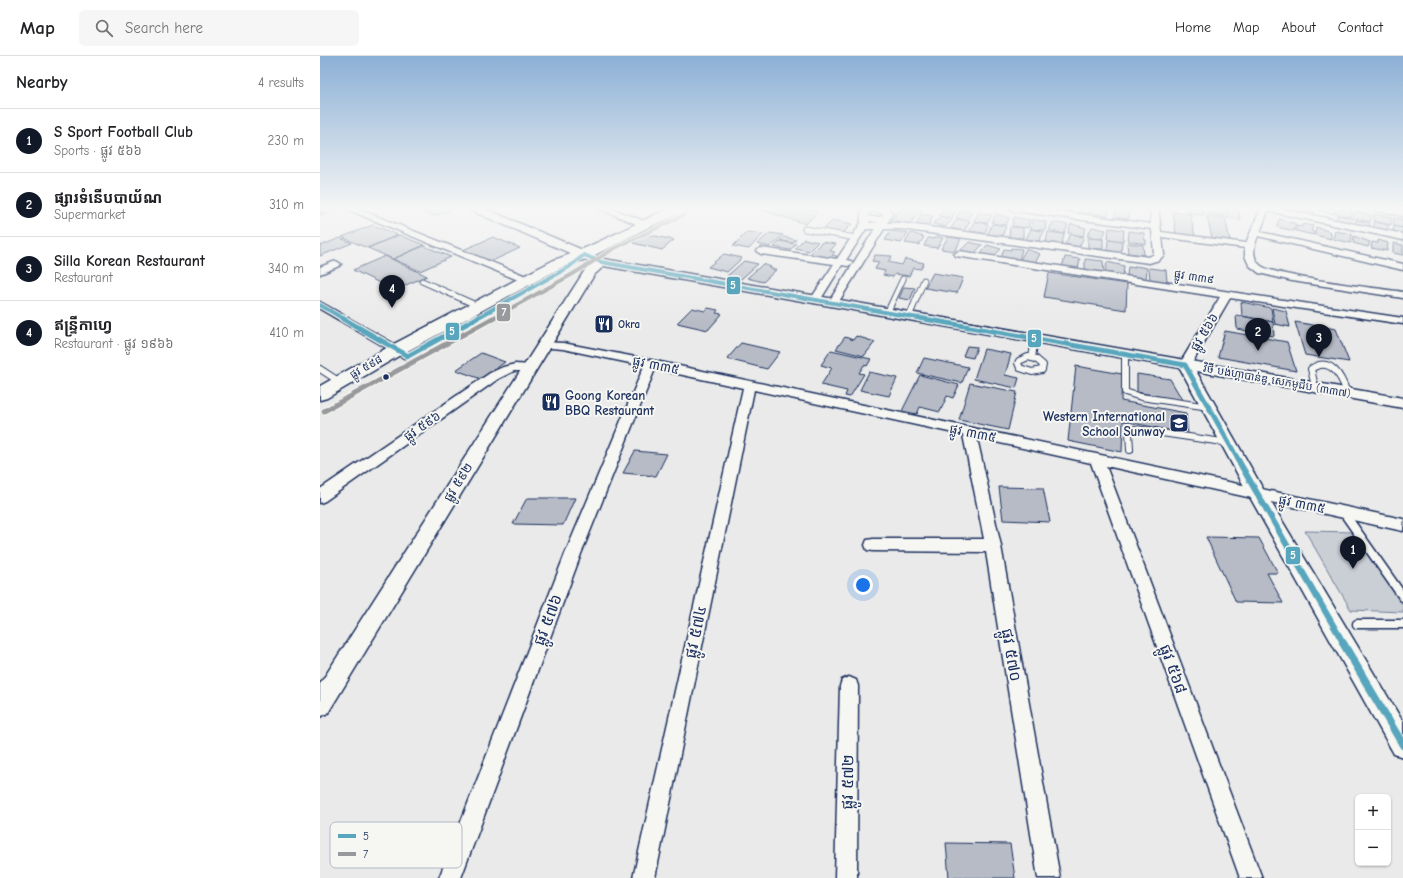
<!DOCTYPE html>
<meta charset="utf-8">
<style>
:root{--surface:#fff;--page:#f6f6f6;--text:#202124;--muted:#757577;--line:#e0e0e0;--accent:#111827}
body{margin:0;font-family:"Comic Neue","Noto Sans Khmer",sans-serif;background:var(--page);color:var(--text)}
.controls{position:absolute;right:12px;bottom:12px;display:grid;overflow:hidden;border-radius:6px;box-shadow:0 1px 3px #0004}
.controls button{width:36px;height:36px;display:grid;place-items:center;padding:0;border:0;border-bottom:1px solid var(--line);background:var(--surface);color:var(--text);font:20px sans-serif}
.you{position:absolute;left:543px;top:529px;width:14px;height:14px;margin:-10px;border:3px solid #fff;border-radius:50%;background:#1a73e8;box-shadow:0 0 0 6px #1a73e833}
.badge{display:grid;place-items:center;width:26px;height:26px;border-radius:50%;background:var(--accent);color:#fff;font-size:13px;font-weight:700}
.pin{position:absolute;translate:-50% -33px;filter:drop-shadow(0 1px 2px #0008)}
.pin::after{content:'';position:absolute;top:21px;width:14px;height:12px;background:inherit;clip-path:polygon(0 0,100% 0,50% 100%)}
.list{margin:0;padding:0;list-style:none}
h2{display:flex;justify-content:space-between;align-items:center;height:52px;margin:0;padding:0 16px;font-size:17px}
h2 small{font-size:13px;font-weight:400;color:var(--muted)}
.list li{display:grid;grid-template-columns:26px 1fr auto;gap:12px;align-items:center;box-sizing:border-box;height:64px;padding:0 16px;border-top:1px solid var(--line)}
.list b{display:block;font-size:15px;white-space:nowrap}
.list p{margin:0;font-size:13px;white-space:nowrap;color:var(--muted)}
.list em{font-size:13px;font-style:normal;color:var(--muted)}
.icon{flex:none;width:22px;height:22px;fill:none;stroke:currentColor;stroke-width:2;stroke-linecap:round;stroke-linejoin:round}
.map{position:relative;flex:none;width:1083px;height:822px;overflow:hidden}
header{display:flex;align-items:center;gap:24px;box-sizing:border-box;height:56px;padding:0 20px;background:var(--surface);border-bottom:1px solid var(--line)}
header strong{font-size:19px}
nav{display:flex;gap:22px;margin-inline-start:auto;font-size:14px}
.search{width:280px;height:36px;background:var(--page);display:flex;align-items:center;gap:10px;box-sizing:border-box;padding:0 14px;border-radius:6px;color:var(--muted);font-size:15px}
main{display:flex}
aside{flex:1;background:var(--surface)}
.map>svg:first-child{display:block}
</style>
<header>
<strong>Map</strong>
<div class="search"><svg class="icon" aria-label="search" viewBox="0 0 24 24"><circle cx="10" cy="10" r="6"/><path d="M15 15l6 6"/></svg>Search here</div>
<nav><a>Home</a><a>Map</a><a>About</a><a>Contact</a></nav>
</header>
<main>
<aside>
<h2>Nearby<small>4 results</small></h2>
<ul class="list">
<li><span class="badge">1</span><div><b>S Sport Football Club</b><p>Sports · ផ្លូវ ៥៦៦</p></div><em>230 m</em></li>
<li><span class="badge">2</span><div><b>ផ្សារទំនើបបាយ័ណ</b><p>Supermarket</p></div><em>310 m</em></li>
<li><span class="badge">3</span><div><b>Silla Korean Restaurant</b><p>Restaurant</p></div><em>340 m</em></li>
<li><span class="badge">4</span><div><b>ឥន្ទ្រីកាហ្វេ</b><p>Restaurant · ផ្លូវ ១៩៦៦</p></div><em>410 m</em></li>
</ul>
</aside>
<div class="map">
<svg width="1083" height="822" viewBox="0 0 1083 822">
<rect width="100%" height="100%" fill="#e9eae9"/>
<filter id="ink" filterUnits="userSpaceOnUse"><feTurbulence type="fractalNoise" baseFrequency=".025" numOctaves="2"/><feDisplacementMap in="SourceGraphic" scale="8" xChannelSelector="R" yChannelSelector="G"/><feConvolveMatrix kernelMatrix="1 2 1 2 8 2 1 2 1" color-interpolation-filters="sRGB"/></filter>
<g filter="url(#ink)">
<path fill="#caced5" stroke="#727e9a" d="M985,475L1035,476L1083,549V556L1031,554Z"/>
<path fill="#b6bbc6" stroke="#1b2f5e" d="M0,152H20L0,159Z
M95,152H135L114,160Z
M436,152H487L497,156L486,168Z
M582,152L588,153L589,152L602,153L590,168L571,164Z
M623,152H629L636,153L632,162L619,160Z
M733,152H752L751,156L733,153Z
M759,152H772L771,158L758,156Z
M775,152H789L788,160L775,158Z
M867,152H882L884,159L868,157Z
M887,152H903L904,160L888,158Z
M983,152L995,155L994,162L981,159Z
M1001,152H1013L1016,153L1015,158L1000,155Z
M1024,152L1032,154L1030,161L1017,158L1019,153L1023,154Z
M796,153L809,154V163L795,161Z
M906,153L919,155L920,164L907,162Z
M641,154L652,156L647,164L636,162Z
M1035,155L1052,159L1050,166L1033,162Z
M659,156L672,159L667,167L654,165Z
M853,156L870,158L875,180L856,178Z
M601,158L613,160L609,169L597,167Z
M676,158L689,162L686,169L672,167Z
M1054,158L1071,161V169L1054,165Z
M1018,159L1032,162L1030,169L1016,165Z
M621,160L633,163L625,171L613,168Z
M887,160L905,162L910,185L892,182Z
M694,161L710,164L708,172L692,170Z
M1073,162L1082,163L1083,172L1074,170Z
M637,163L650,165L644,175L631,172Z
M712,163L726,166L725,174L711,173Z
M959,163L976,168L974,175L957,171Z
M513,164L532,168L523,177L503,174Z
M1036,164L1050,167L1049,173L1034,170Z
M654,166L668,168L665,177L650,175Z
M733,166L748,169L744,178L729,174Z
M1054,166L1068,169V177L1054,174Z
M672,168L686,170L682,180L668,178Z
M751,168L766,172L763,180L748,177Z
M983,168L993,170L991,175L994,176V179L976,175L977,170L982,171Z
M53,169L78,179L47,192L22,181Z
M1074,170L1083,172V178H1073Z
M690,171L703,172V182L689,181Z
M772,171L786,174L782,183L767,180Z
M996,171L1011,176V183L995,179Z
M789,172L804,174L803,185L788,183Z
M711,173L724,176L719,185L706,183Z
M571,175L588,177L581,187L565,184Z
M809,175L824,177V183L826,184V188L808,185Z
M1015,175L1032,178L1031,187L1013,183Z
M427,176L443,178L429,193L413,190Z
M728,176L744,178L742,188L726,186Z
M450,177L463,179L450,191L437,188Z
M591,177L604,181L599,189L585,187Z
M326,178L354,184L342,194L313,187Z
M79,179L104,189L73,203L48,192Z
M750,179L764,181L759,191L745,188Z
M1034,180L1050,186L1048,191L1033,187Z
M173,181L200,192L170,206L143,194Z
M464,181L476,184L472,187L460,184Z
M615,181L623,182L617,192L604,190L608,182L614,183Z
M628,181L641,183L635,195L621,193Z
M20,182L32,187L0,200V190Z
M768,182L783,183V193L768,192Z
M484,183L498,186L489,195L475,192Z
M788,184L802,186L801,197L787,194Z
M1058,184L1068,187L1067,195L1051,192L1052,186L1058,187Z
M459,185L476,188L470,194L454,191Z
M502,186L516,188L510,195L515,196L512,199L517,200L513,204L488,200Z
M649,186L662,189L654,198L640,195Z
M807,187L823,189L824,199L808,197Z
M1073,187L1083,189V199L1073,197Z
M667,189L681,193L673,201L660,198Z
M104,190L131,201L100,215L73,203Z
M691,192L702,193L699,205L681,202L684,193L691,194Z
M706,193L720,198L715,207L700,204Z
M404,198L422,202L407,216L388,211Z
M555,199L572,200L568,206L582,209L585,203L604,207L601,213L593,212L589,220L575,218L573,221L563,219L565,215L555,213L559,206L552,205Z
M65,200L107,220L74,234L33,214Z
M745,201L760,203L758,213L742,211Z
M765,203L783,205L784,217L765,214Z
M424,205L438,208L421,223L407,220Z
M787,206L804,210L803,220L785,217Z
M443,208L451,211L449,212L456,214L443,226L427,222Z
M815,210L827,212L826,223L807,220L808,211L815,212Z
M829,212L846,214L847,226L830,224Z
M613,217L643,222L637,237L605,232Z
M729,217L807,228L806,254L724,241Z
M584,231L595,232L590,244L579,242Z
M921,246L951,252L953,266L922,260Z
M372,252L385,255L388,252L398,254L396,257L402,258L388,274L357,267Z
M952,252L966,255L970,271L955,268Z
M916,259L953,266L954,280L917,273Z
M975,266L1016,273L1029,306L985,299Z
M905,275L967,286L976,315L898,301Z
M536,280L555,286L544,300L516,293L525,281L533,284Z
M421,287L460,296L447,313L407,303Z
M647,290L657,291L653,302L643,300Z
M664,293L691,298L685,319L699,322L696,332L654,323Z
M511,294L551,303L547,310L544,309L539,317L544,318L530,341L525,340L527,335L501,329L512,312L501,309Z
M161,297L185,306L161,323L136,314Z
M604,302L648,311L642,327L597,317Z
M756,310L802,318L801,345L866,357L868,378L803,365L802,396L748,385Z
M549,316L577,322L569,340L540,334Z
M817,318L850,323L863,345L817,336Z
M600,319L639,329L633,342L627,340L620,356L600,351L597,358L582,355Z
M650,327L697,336L688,374L639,364Z
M315,395L347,398L336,420L303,417Z
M679,431L723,432L730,466L683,464Z
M207,442H255L243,469L193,468Z
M886,481L939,482L958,517H947L963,547L916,546Z
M626,787L690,788L695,822H629Z"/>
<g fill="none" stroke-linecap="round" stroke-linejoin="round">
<g stroke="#1b2f5e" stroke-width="7">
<path id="service-far2" d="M485,173L536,182
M102,225L158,250
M567,257L583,223
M589,261L604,224"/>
</g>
<g stroke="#1b2f5e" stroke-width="8">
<path id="service-far1" d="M805,298V336L821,341L889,351
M708,301L716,303L723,309L722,314L712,316L700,312L698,307L699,305Z
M712,302L715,282
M0,313L20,326
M995,331L991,313C1011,299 1022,322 1027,337
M810,394L809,376L815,373L909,387"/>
</g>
<g stroke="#1b2f5e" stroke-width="11">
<path id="service" d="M1024,457L1083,541
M1037,568H1083"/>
</g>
<g stroke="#1b2f5e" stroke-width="3">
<path id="minor" d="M24,152H36L211,222L212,224L207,227L203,226Z
M278,152H290L327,166L328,168L327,170H321Z
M567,152L573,157L567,167H580L829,201L834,198L832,173L694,155L690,152H714L831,168L830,152H838L841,176L926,187L941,152H958L1083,178V184L948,155L940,176L1083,208V214L938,180C934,189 931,201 940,209C953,221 1058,232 1083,236V242L972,225L939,217L929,209L925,200V192L842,181L844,199L839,204L829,207L580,173H564L518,247L513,250L508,247L555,173H546L526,204L531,205L533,207L528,210L522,209L499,246L495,247L490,244L514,208L441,198L436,195L441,192L517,203L541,167V154L545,152ZM556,155L564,159L559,161H550L548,159L550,156ZM550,165L559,166L549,167Z
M1054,152H1071L1083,154V160L1055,154Z
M639,195L1083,262V268L910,242L871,309L869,312H861L859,309L900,241L636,200L634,198Z
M16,205L21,208L19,210L0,218V211Z
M0,246L92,298L94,300L92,302H84L0,253Z
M223,286L243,287L331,304L1083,463V475L786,410L942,822H920L771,407L657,382L681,490L740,822H718L666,496L553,495L547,494L545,489L547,484L553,483H664L643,379L434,334L335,822H313L423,332L335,313L261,498L141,822H119L245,498L324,310L243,293L219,291L217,289L219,287Z
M195,308L213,309L215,312L213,315H194L178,323L5,445L0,447V433L170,317L183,311Z
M529,621L536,624L538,630L537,822H515L520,630L522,624Z"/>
</g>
<g stroke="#1b2f5e" stroke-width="3">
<path id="tertiary" d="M149,152H163L284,203L1083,342V352L876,315L943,433L1083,666V701L1074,698L931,443L860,312L284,210L274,219L8,657L0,661V628L265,214L273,207L150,154Z"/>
</g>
<g stroke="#1b2f5e" stroke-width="3">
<path id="primary" d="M350,152H368L366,155L329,171L269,202L244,210L82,298L7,342L0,344V330L70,290L234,204C274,191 311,169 350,152Z"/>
</g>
<use href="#service-far2" stroke="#f6f6f2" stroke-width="5"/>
<use href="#service-far1" stroke="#f6f6f2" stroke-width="6"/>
<use href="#service" stroke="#f6f6f2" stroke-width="8"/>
<use href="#minor" fill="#f6f6f2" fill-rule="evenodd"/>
<use href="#tertiary" fill="#f6f6f2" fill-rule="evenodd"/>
<use href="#primary" fill="#f6f6f2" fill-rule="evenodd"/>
<g stroke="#f6f6f2" stroke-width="6">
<path id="bus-1-far3" d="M264,199L281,206L604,263
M0,249L24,263
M155,263L249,211L264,199"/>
</g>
<g stroke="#f6f6f2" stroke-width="8">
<path id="bus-1-far2" d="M22,262L88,300L157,262
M599,262L865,309
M865,309L919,405"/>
</g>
<g stroke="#f6f6f2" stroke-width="10">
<path id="bus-1-far1" d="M918,404L1024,588"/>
</g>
<g stroke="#f6f6f2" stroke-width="12">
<path id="bus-1" d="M1023,587L1083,689"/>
</g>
<g stroke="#f6f6f2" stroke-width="6">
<path id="bus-2-far1" d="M171,263L253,218L293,193L364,159"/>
</g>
<g stroke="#f6f6f2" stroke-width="8">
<path id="bus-2" d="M4,355L173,262"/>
</g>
<use href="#bus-1-far3" stroke="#58a6bd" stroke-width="4"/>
<use href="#bus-1-far2" stroke="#58a6bd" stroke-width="5"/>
<use href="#bus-1-far1" stroke="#58a6bd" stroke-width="6"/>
<use href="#bus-1" stroke="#58a6bd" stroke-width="8"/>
<use href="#bus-2-far1" stroke="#98999c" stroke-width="4"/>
<use href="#bus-2" stroke="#98999c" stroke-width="5"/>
</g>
</g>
<linearGradient id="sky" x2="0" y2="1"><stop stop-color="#8cb0d6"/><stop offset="0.57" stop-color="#f5f6f5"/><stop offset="1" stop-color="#f5f6f5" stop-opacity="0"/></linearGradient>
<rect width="1083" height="267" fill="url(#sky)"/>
<defs>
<g id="restaurant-square" transform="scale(1)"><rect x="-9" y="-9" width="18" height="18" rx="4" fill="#1b2f5e" stroke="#f6f6f2"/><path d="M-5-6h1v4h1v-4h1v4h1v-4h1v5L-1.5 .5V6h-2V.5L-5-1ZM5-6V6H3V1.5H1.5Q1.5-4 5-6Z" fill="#fff"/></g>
<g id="school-square" transform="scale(1)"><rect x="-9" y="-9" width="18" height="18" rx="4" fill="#1b2f5e" stroke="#f6f6f2"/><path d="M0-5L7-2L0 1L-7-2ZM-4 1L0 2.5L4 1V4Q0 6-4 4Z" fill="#fff"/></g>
</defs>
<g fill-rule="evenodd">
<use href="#restaurant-square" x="284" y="268"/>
<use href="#restaurant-square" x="231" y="346"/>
<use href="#school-square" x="859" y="367"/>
</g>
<circle fill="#1b2f5e" stroke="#f6f6f2" stroke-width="1.5" cx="66" cy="321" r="3.5"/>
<g text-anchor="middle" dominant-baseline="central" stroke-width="4" stroke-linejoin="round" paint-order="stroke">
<g font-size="11" fill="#1b2f5e" stroke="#f6f6f2">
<text transform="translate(874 221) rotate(9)">ផ្លូវ ៣៣៩</text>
<text transform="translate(46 311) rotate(-30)">ផ្លូវ ៥៩៨</text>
<text transform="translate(957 325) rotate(10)">វិថី បង់ហ្គាបាន់ឌូ សេកមូជីប (៣៣៧)</text>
</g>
<g font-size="11" font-weight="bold" fill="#1b2f5e" stroke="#f6f6f2" text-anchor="start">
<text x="298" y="268">Okra</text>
</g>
<g font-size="13" fill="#1b2f5e" stroke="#f6f6f2">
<text transform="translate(884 276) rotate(-59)">ផ្លូវ ៥៦៦</text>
<text transform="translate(336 309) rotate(12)">ផ្លូវ ៣៣៥</text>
<text transform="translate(102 370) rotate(-35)">ផ្លូវ ៥៩៦</text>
<text transform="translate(653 377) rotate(12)">ផ្លូវ ៣៣៥</text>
<text transform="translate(138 426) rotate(-58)">ផ្លូវ ៥៩២</text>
<text transform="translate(982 448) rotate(12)">ផ្លូវ ៣៣៥</text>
</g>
<g font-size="13" font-weight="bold" fill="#1b2f5e" stroke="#f6f6f2" text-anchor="start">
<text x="245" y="339">Goong Korean<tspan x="245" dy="15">BBQ Restaurant</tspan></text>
<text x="845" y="360" text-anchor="end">Western International<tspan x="845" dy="15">School Sunway</tspan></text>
</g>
<g font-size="16" fill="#1b2f5e" stroke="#f6f6f2">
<text transform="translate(228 564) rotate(-69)">ផ្លូវ ៥៧៦</text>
<text transform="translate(376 576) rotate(-78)">ផ្លូវ ៥៧៤</text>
<text transform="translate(691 599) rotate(80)">ផ្លូវ ៥៧០</text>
<text transform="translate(853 613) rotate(70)">ផ្លូវ ៥៦៨</text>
<text transform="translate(528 726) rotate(-89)">ផ្លូវ ៥៧២</text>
</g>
</g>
<rect x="10" y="766" width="132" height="46" rx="6" fill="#f6f6f2" stroke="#b4bac6" stroke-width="1"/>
<rect x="18" y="778" width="18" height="4" fill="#58a6bd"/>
<rect x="18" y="796" width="18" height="4" fill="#98999c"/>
<g font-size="11" fill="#1b2f5e">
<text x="43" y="784">5</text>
<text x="43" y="802">7</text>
</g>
<g stroke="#f6f6f2" stroke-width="1.5">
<rect x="406" y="220" width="15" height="19" rx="4" fill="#58a6bd"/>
<rect x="176" y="247" width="15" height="19" rx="4" fill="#98999c"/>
<rect x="125" y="266" width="15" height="19" rx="4" fill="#58a6bd"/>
<rect x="707" y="273" width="15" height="19" rx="4" fill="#58a6bd"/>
<rect x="965" y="490" width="16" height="19" rx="4" fill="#58a6bd"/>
</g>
<g font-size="11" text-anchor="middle" font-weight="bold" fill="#fff">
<text x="413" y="233">5</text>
<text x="184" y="260">7</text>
<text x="132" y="279">5</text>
<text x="714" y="286">5</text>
<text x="973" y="503">5</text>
</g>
</svg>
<div class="controls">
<button>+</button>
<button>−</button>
</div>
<div class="you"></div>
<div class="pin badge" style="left:1033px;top:513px">1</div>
<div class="pin badge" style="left:938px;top:295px">2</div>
<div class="pin badge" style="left:999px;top:301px">3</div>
<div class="pin badge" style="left:72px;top:252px">4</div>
</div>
</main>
